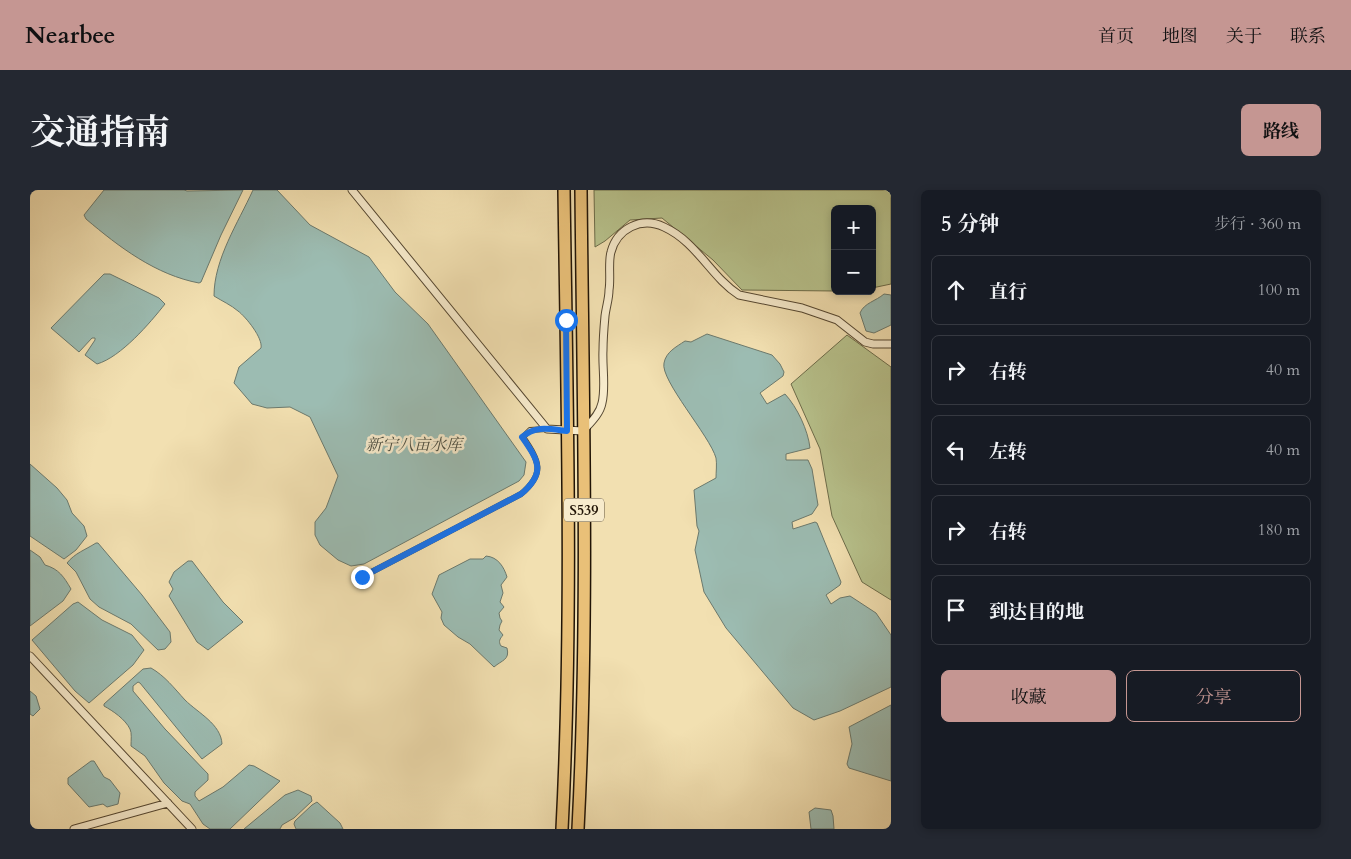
<!DOCTYPE html>
<html lang="zh">
<meta charset="utf-8">
<style>
:root{--surface:#171b24;--page:#242831;--text:#f1f3f6;--muted:#9ea1a6;--line:#363941;--accent:#c59692}
body{margin:0;font-family:Cardo,"Noto Serif SC",serif;background:var(--page);color:var(--text)}
.controls{position:absolute;right:15px;top:15px;display:grid;overflow:hidden;border-radius:8px;box-shadow:0 2px 8px #0003}
.controls button{width:45px;height:45px;display:grid;place-items:center;padding:0;border:0;border-bottom:1px solid var(--line);background:var(--surface);color:var(--text);font:25px sans-serif}
.stop{position:absolute;width:15px;height:15px;margin:-11px;border:4px solid #1a73e8;border-radius:50%;background:#fff}
.stop.end{background:#1a73e8;border-color:#fff;box-shadow:0 1px 5px #0008}
.list{margin:0;padding:0;list-style:none}
h2{display:flex;justify-content:space-between;align-items:center;height:65px;margin:0;padding:0 20px;font-size:21px}
h2 small{font-size:16px;font-weight:400;color:var(--muted)}
.list li{display:grid;grid-template-columns:32px 1fr auto;gap:15px;align-items:center;box-sizing:border-box;height:70px;margin:0 10px 10px;padding:0 10px;border:1px solid var(--line);border-radius:8px}
.list b{display:block;font-size:19px;white-space:nowrap}
.list em{font-size:16px;font-style:normal;color:var(--muted)}
.actions{display:flex;gap:10px;padding:15px 20px}
.actions a{flex:1;padding:11px 0;border:1px solid var(--accent);border-radius:8px;text-align:center;font-size:18px;color:var(--accent)}
.actions .main{background:var(--accent);color:#111}
.icon{flex:none;width:28px;height:28px;fill:none;stroke:currentColor;stroke-width:2;stroke-linecap:round;stroke-linejoin:round}
.map{position:relative;flex:none;width:861px;height:639px;overflow:hidden;border-radius:8px}
header{display:flex;align-items:center;gap:30px;box-sizing:border-box;height:70px;padding:0 25px;background:var(--accent);color:#111}
header strong{font-size:24px}
nav{display:flex;gap:28px;margin-inline-start:auto;font-size:18px}
.intro{display:flex;align-items:center;justify-content:space-between;box-sizing:border-box;height:120px;padding:0 30px}
h1{margin:0;font-size:35px}
.button{padding:12px 22px;border-radius:8px;background:var(--accent);color:#111;font-size:18px;font-weight:700}
main{display:flex;gap:30px;padding:0 30px}
aside{flex:1;background:var(--surface);border-radius:8px;box-shadow:0 2px 8px #0003}
.map>svg:first-child{display:block}
</style>
<header>
<strong>Nearbee</strong>
<nav><a>首页</a><a>地图</a><a>关于</a><a>联系</a></nav>
</header>
<div class="intro"><h1>交通指南</h1><a class="button">路线</a></div>
<main>
<div class="map">
<svg width="861" height="639" viewBox="0 0 861 639">
<rect width="100%" height="100%" fill="#f2e0b1"/>
<filter id="stains"><feTurbulence type="fractalNoise" baseFrequency=".004" numOctaves="4"/><feColorMatrix values="0 0 0 0 .2 0 0 0 0 .09 0 0 0 0 .02 0 0 0 .5 -.17"/></filter>
<radialGradient id="worn" r=".72"><stop offset=".6" stop-color="#630" stop-opacity="0"/><stop offset="1" stop-color="#630" stop-opacity=".3"/></radialGradient>
<path fill="#b8c38d" stroke="#6c6c4a" d="M564,0H861V94L842,98V19H805V101L712,100L683,70L632,28L600,30L575,51L565,57Z
M817,145L861,177V410L832,392L802,326L790,259L761,194Z"/>
<path fill="#9cbcb2" stroke="#6b796d" d="M74,0H154L157,1L213,0L191,45L171,92L169,93C126,85 89,57 56,29L54,25Z
M223,0H247L280,35L339,67L365,102L398,134L496,272L494,285L489,291L334,374L321,376L308,370L290,355L285,345V332L296,318L308,286L280,227L260,217L237,218L222,214L204,193L209,177L231,158C233,148 216,127 208,121C201,115 192,111 184,106C184,69 208,33 223,0Z
M74,84H80L129,108L135,114C120,133 91,167 67,174L55,165L65,150V148H62L49,162L21,138Z
M854,104L861,105V135L844,143L836,141L830,123C834,113 846,111 854,104Z
M677,144L742,165L750,174L754,182L753,186L730,203L737,214L755,204C767,217 778,240 780,258L756,264V270H778L782,279L788,315L782,324L762,332L763,339L785,332L787,333L811,392L810,395L796,405L801,414L810,408L820,406L846,423L861,445V497L810,521L784,530L763,518L696,438L674,402L665,360L669,341L667,336L664,300L686,288C686,282 687,274 686,268C680,246 630,190 634,173C636,162 646,157 655,151L661,152Z
M0,274L27,298L37,310L42,323L54,336L57,346L46,360L34,369L0,346Z
M66,353H68L112,405L140,442L141,452L135,459L128,460L101,434L69,417L60,409L46,382L37,373C45,363 55,360 66,353Z
M0,360L10,367L15,375C29,379 34,387 41,399L33,411L0,436Z
M456,366C468,367 474,377 477,387L471,395L473,403L470,412L474,417L469,423L470,428L472,431L470,435L469,440L473,445C470,449 468,451 471,456L477,458C480,470 472,470 464,477L440,454L428,447L414,435L411,428L412,422L402,404L409,385L440,369H453Z
M158,371H162L193,412L213,432L178,460L167,452L139,406L143,399L139,392L144,382Z
M48,412L72,430L102,445L114,460L103,475L59,513L45,501L2,450L43,414Z
M121,478C135,486 144,498 155,510C168,523 191,534 192,554L172,569L110,493L108,492L103,496V501L135,539L178,584V590L165,602V606L169,611L193,597L219,575L224,576L250,591L200,639H180L173,634L160,614L152,611L134,593L115,566L101,556C101,550 102,543 100,539C95,529 83,521 74,516V514L113,479Z
M0,501L6,506L10,519L3,526L0,524Z
M861,515V591L819,578L817,574L822,554L819,537Z
M61,571H64L74,587L80,590L90,603L88,614L77,617L73,614L59,617L38,594V588Z
M268,600L281,606L282,611L264,628L252,635L250,639H214L255,605Z
M287,612L310,633L313,639H266L264,634L265,631L282,615Z
M785,618L801,620L803,626L804,639H781L779,622Z"/>
<g fill="none" stroke-linecap="round" stroke-linejoin="round">
<g stroke="#554731" stroke-width="6">
<path id="service" d="M332,387L491,304C516,283 509,271 493,247L500,240L516,239"/>
</g>
<g stroke="#554731" stroke-width="9">
<path id="minor" d="M322,0L517,239L553,241C560,233 570,224 572,213C576,197 572,177 573,160C573,149 574,137 575,126C576,117 579,109 579,100C581,89 578,72 581,62C587,39 611,26 634,37C667,52 681,87 709,105L772,118L807,130L835,152L843,154H861
M0,466L162,639
M44,639L138,613"/>
</g>
<g stroke="#211406" stroke-width="14">
<path id="primary" d="M532,639C543,426 537,213 534,0
M548,639C559,426 553,213 551,0"/>
</g>
<use href="#service" stroke="#f7ebcc" stroke-width="4"/>
<use href="#minor" stroke="#f7ebcc" stroke-width="7"/>
<use href="#primary" stroke="#e9c078" stroke-width="11"/>
</g>
<g fill="none" stroke-linecap="round" stroke-linejoin="round">
<path stroke="#1a73e8" stroke-width="6" d="M332,387L491,304C516,283 509,271 492,247C506,235 520,239 537,241L536,130"/>
</g>
<g text-anchor="middle" dominant-baseline="central" stroke-width="5" stroke-linejoin="round" paint-order="stroke">
<rect fill="#f7ebcc" stroke="#615441" stroke-width="1" x="534" y="308.5" width="40" height="23" rx="4"/>
<g font-size="14" font-weight="bold" fill="#211406">
<text x="554" y="320">S539</text>
</g>
<g font-size="16" font-style="italic" fill="#4c4f42" stroke="#f7ebcc">
<text x="384" y="255">新宁八亩水库</text>
</g>
</g>
<rect width="100%" height="100%" filter="url(#stains)"/>
<rect width="100%" height="100%" fill="url(#worn)"/>
</svg>
<div class="controls">
<button>+</button>
<button>−</button>
</div>
<div class="stop" style="left:536px;top:130px"></div>
<div class="stop end" style="left:332px;top:387px"></div>
</div>
<aside>
<h2>5 分钟<small>步行 · 360 m</small></h2>
<ul class="list">
<li><svg class="icon" aria-label="ahead" viewBox="0 0 24 24"><path d="M12 20V5M6 11l6-6 6 6"/></svg><div><b>直行</b></div><em>100 m</em></li>
<li><svg class="icon" aria-label="right" viewBox="0 0 24 24"><path d="M7 20v-9h11M14 6l5 5-5 5"/></svg><div><b>右转</b></div><em>40 m</em></li>
<li><svg class="icon" aria-label="left" viewBox="0 0 24 24"><path d="M17 20v-9H6M10 6l-5 5 5 5"/></svg><div><b>左转</b></div><em>40 m</em></li>
<li><svg class="icon" aria-label="right" viewBox="0 0 24 24"><path d="M7 20v-9h11M14 6l5 5-5 5"/></svg><div><b>右转</b></div><em>180 m</em></li>
<li><svg class="icon" aria-label="arrive" viewBox="0 0 24 24"><path d="M6 21V4h12l-3 4 3 4H6"/></svg><div><b>到达目的地</b></div></li>
</ul>
<div class="actions"><a class="main">收藏</a><a>分享</a></div>
</aside>
</main>
